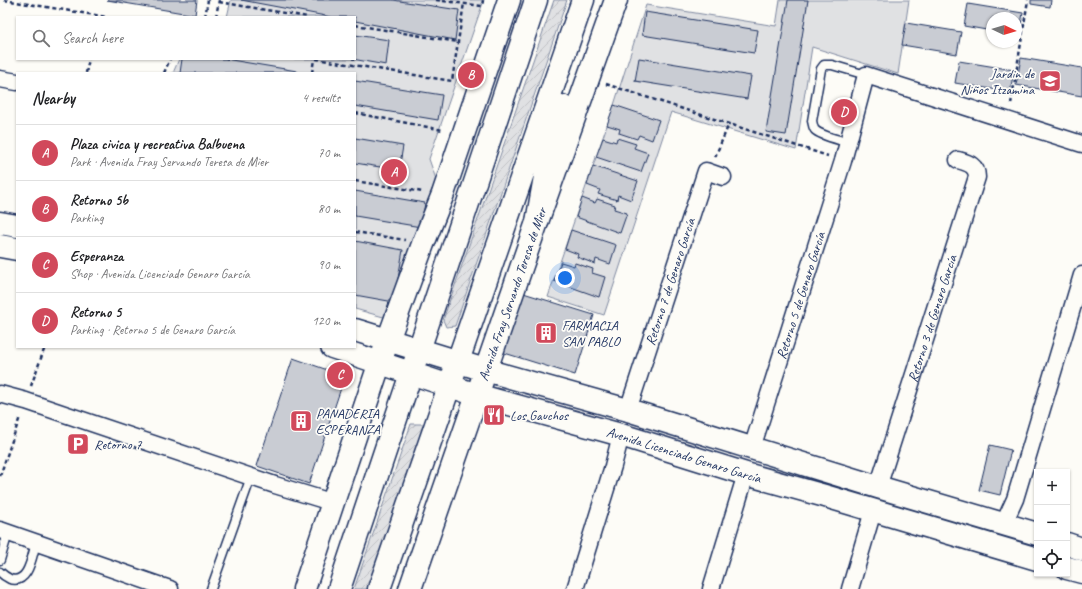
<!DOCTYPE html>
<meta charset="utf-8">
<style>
:root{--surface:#fff;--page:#f6f6f6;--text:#202124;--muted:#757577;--line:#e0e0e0;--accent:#d1495b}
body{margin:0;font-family:Caveat,sans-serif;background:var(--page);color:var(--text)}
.controls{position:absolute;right:12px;bottom:12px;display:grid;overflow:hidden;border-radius:0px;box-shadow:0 1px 3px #0004}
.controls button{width:36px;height:36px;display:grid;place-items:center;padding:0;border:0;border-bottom:1px solid var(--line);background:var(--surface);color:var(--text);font:20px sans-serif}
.compass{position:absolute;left:986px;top:12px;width:36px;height:36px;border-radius:50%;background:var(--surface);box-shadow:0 1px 3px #0004;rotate:94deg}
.you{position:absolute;left:565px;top:278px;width:14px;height:14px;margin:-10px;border:3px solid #fff;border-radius:50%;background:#1a73e8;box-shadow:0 0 0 6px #1a73e833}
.badge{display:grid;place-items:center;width:26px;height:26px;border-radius:50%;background:var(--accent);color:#fff;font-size:13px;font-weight:700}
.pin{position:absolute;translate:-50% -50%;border:2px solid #fff;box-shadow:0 1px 4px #0006}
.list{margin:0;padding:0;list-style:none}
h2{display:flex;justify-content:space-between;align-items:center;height:52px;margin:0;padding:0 16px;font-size:17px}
h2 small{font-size:13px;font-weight:400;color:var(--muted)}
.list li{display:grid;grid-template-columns:26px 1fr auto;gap:12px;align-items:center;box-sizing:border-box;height:56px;padding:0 16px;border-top:1px solid var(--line)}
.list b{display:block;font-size:15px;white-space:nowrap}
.list p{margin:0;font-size:13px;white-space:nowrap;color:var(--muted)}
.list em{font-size:13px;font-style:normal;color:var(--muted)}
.icon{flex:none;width:22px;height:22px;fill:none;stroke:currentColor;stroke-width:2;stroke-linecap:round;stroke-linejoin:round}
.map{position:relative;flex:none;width:1082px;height:589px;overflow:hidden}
.search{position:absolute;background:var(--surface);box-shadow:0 1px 3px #0004;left:16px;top:16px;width:340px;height:44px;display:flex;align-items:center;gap:10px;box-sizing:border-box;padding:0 14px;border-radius:0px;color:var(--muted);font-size:15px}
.panel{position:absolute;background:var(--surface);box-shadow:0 1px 3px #0004;left:16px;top:72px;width:340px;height:276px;border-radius:0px}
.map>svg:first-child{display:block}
</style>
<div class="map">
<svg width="1082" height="589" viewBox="0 0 1082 589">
<defs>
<pattern id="garden-furrows" width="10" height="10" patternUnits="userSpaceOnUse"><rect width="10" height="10" fill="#e0e1e3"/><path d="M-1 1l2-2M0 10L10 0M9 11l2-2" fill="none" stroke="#c0c1c5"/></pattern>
</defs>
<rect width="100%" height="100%" fill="#fdfcf7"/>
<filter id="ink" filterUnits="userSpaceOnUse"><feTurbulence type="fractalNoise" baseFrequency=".025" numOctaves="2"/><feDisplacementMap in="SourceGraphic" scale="8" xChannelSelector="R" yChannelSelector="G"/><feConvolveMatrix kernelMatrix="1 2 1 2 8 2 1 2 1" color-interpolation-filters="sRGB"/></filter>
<g filter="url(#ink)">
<path fill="#e0e1e3" stroke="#7e88a0" d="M231,0H484L429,159L438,185L394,320L355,309V73H173L179,59H355V17H227Z
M780,0H909L898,74L812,47L796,150L671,112L604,315L548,297L614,105L646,5L776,26Z"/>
<path fill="url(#garden-furrows)" stroke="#7e88a0" d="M554,0H567L455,326L446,327L443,320Z
M411,424H424L431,429L375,589H354Z"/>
<path fill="#c9ccd3" stroke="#1b2f5e" d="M107,0H197L195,15Z
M241,0H393L459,10L455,40L355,21V17H331Z
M788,0H808L786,135L766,132Z
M1031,0H1051L1050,7L1031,4Z
M968,4L1023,13L1019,35H1016V18H992V31L964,26Z
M645,12L758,30L754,53L642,35Z
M906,23L961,32L957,54L902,45Z
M355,35L389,40L386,65L352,59H355Z
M639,58L751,76L747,99L635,81Z
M1021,58L1082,68V96L1016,85Z
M182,59H225L297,71L296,73H180Z
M959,61L1014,70L1010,92L955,83Z
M355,81L442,95L438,120L355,106Z
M614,105L659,120L652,140L639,135L637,139L619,133L620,129L607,125Z
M355,138L403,146L399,170L355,163Z
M603,138L616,142L617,138L636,144L634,148L648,153L641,172L596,157Z
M593,166L638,181L631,200L618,195L617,200L598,194L600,190L587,185Z
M355,191L425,203L421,227L355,216Z
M582,198L595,203L597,199L615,205L614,209L627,213L620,233L576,217Z
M571,230L616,245L610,264L596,259L595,264L577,257L578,254L565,249Z
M355,241L403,250L394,302L355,295Z
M561,262L574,266L575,263L593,269L592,273L605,277L599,297L554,281Z
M517,291L594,315L575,375L498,351Z
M293,358L345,376L309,484L257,466Z
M990,445L1011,450L1000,495L979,490Z"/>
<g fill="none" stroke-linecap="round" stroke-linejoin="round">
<g stroke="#1b2f5e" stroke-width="11">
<path id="lane" d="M849,143C841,140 821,136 815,130C813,128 813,124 812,121L821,69L824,65H832L866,75
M0,560L8,533
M0,572C3,575 6,577 10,579C29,585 32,555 36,543
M211,589L251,477"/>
</g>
<g stroke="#1b2f5e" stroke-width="19">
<g id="street">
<path d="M0,79L17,82"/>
<path d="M0,394L26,401L275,485L334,503"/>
<path id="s1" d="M628,410L706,171L723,177"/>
<path id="s2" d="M752,448L843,161L866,75L1082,144"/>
<path id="s3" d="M878,487L977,177C977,165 968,163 958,160"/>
<path d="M1004,523L1015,499L1082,275"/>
<path d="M0,530L170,589"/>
<path d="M575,589L613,466L621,435"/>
<path d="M711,589L746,474"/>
<path d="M850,589L873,511"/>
</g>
</g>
<g stroke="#1b2f5e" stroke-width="25">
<g id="secondary">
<path d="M0,223L17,226"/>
<path d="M0,246L17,249"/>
<path d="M355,330L485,370L628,410L878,487L1037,534"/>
<path id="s4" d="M332,347L477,395L621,435L746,474L825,496L1037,559"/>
<path d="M1067,544L1082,549"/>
<path d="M1067,568L1082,572"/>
<path d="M304,589L380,362L423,244L443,194L509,0"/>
<path id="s5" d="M410,589L537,222L616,0"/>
</g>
</g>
<g stroke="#1b2f5e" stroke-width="25">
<path id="primary" d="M537,222L553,132L562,106
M339,589L536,0
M379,589L583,0"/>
</g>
<path stroke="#1b2f5e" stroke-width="2.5" stroke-dasharray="4 3" stroke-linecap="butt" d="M4,0L107,17
M436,0L482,6L483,0
M219,2L308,17
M205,17L208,0
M216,17L219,0
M355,25L458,42
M316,59L452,81L464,3
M86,73L89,59
M164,73L170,59
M312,73L314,59
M606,84L828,156
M1011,104L1028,0
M355,113L443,130
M715,157L729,124
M355,181L423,192
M355,232L405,240
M31,386L45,347
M0,476L20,417"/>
<use href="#lane" stroke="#fdfcf7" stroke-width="8"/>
<use href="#street" stroke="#fdfcf7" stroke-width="16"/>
<use href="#secondary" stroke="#fdfcf7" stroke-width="22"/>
<use href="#primary" stroke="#fdfcf7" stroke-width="22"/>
</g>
</g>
<defs>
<g id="school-square" transform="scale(1.15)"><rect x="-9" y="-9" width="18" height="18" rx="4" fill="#d1495b" stroke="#fdfcf7"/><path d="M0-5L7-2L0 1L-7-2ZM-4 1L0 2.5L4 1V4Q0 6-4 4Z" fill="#fff"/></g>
<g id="building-square" transform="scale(1.15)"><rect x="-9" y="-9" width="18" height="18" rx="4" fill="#d1495b" stroke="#fdfcf7"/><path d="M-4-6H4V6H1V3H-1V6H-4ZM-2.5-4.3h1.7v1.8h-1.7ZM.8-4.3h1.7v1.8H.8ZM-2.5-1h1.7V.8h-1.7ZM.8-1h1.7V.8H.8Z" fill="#fff"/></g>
<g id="restaurant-square" transform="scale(1.15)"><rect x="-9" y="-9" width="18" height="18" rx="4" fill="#d1495b" stroke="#fdfcf7"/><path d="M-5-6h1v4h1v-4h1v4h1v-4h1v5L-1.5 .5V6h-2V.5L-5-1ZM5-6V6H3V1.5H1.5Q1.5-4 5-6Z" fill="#fff"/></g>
<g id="parking-square" transform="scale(1.15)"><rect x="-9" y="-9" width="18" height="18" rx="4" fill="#d1495b" stroke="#fdfcf7"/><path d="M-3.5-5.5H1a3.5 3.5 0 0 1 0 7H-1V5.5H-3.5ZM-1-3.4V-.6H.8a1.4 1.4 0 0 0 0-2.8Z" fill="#fff"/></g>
</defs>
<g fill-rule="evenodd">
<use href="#school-square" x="1050" y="81"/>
<use href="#building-square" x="546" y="333"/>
<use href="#restaurant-square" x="494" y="415"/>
<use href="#building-square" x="301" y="421"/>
<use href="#parking-square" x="78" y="444"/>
</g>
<g text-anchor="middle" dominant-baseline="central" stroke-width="3.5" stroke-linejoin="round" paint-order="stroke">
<g font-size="14" fill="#1b2f5e" stroke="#fdfcf7" text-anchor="start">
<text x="1034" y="73" text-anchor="end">Jardin de<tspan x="1034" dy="16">Niños Itzamina</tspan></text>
<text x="562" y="325">FARMACIA<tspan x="562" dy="16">SAN PABLO</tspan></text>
<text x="316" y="413">PANADERIA<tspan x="316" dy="16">ESPERANZA</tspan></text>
<text x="510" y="415">Los Gauchos</text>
<text x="94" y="444">Retorno 7</text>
</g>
<g font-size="14" fill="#1b2f5e" stroke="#fdfcf7">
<text stroke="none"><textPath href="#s1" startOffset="135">Retorno 7 de Genaro García</textPath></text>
<text stroke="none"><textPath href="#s5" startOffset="312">Avenida Fray Servando Teresa de Mier</textPath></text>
<text stroke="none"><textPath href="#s2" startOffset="160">Retorno 5 de Genaro García</textPath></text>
<text stroke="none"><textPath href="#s3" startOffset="177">Retorno 3 de Genaro García</textPath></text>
<text stroke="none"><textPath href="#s4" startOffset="368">Avenida Licenciado Genaro García</textPath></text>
</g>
</g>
</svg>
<div class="controls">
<button>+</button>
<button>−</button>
<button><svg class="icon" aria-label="locate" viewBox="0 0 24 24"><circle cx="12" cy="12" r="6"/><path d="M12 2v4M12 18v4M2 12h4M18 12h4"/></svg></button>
</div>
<svg class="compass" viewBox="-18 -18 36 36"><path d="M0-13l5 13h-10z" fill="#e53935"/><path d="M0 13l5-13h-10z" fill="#757577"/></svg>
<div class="you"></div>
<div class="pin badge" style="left:394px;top:172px">A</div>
<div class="pin badge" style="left:471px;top:75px">B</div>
<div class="pin badge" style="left:340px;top:375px">C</div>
<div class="pin badge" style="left:844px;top:112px">D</div>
<div class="search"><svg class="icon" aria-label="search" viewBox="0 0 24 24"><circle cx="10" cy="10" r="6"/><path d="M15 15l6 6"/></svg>Search here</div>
<section class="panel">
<h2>Nearby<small>4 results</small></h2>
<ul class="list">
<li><span class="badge">A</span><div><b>Plaza civica y recreativa Balbuena</b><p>Park · Avenida Fray Servando Teresa de Mier</p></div><em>70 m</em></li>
<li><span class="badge">B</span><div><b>Retorno 5b</b><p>Parking</p></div><em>80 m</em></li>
<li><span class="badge">C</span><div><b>Esperanza</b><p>Shop · Avenida Licenciado Genaro García</p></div><em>90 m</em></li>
<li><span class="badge">D</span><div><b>Retorno 5</b><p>Parking · Retorno 5 de Genaro García</p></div><em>120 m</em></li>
</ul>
</section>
</div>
